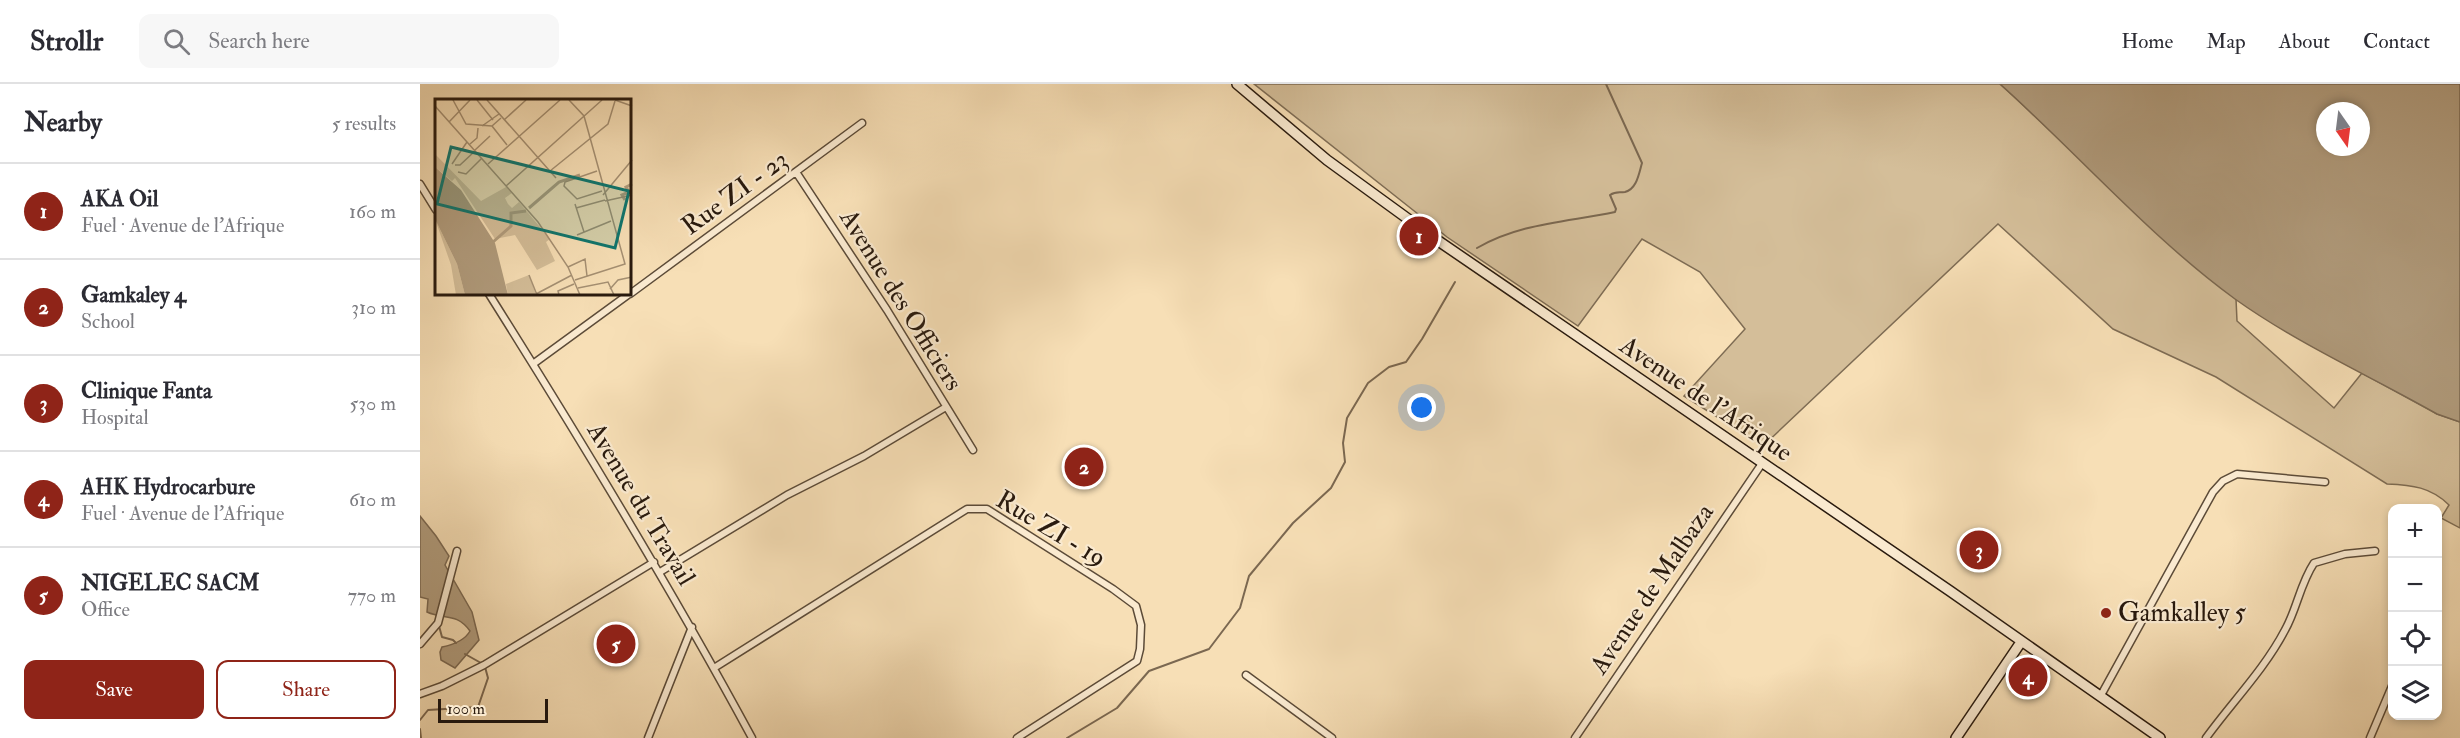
<!DOCTYPE html>
<meta charset="utf-8">
<style>
:root{--surface:#fff;--page:#f7f7f7;--text:#2b2b33;--muted:#7c7c81;--line:#e1e1e2;--accent:#8f2418}
body{margin:0;font-family:"IM FELL Double Pica",serif;background:var(--page);color:var(--text)}
.controls{position:absolute;right:18px;bottom:18px;display:grid;overflow:hidden;border-radius:12px;box-shadow:0 3px 9px #0003}
.controls button{width:54px;height:54px;display:grid;place-items:center;padding:0;border:0;border-bottom:2px solid var(--line);background:var(--surface);color:var(--text);font:30px sans-serif}
.compass{position:absolute;left:1896px;top:18px;width:54px;height:54px;border-radius:50%;background:var(--surface);box-shadow:0 3px 9px #0003;rotate:166deg}
.scale{position:absolute;left:18px;bottom:15px;width:110px;box-sizing:border-box;padding-left:6px;border:3px solid #291a0e;border-top:0;font-size:16px;line-height:21px;white-space:nowrap;color:#291a0e;-webkit-text-stroke:4px #faead0;paint-order:stroke}
.you{position:absolute;left:1002px;top:324px;width:21px;height:21px;margin:-15px;border:4px solid #fff;border-radius:50%;background:#1a73e8;box-shadow:0 0 0 9px #1a73e833}
.badge{display:grid;place-items:center;width:39px;height:39px;border-radius:50%;background:var(--accent);color:#fff;font-size:20px;font-weight:700}
.pin{position:absolute;translate:-50% -50%;border:3px solid #fff;box-shadow:0 2px 6px #0006}
.list{margin:0;padding:0;list-style:none}
h2{display:flex;justify-content:space-between;align-items:center;height:78px;margin:0;padding:0 24px;font-size:26px}
h2 small{font-size:20px;font-weight:400;color:var(--muted)}
.list li{display:grid;grid-template-columns:39px 1fr auto;gap:18px;align-items:center;box-sizing:border-box;height:96px;padding:0 24px;border-top:2px solid var(--line)}
.list b{display:block;font-size:22px;white-space:nowrap}
.list p{margin:0;font-size:20px;white-space:nowrap;color:var(--muted)}
.list em{font-size:20px;font-style:normal;color:var(--muted)}
.actions{display:flex;gap:12px;padding:18px 24px}
.actions a{flex:1;padding:14px 0;border:2px solid var(--accent);border-radius:12px;text-align:center;font-size:21px;color:var(--accent)}
.actions .main{background:var(--accent);color:#fff}
.icon{flex:none;width:33px;height:33px;fill:none;stroke:currentColor;stroke-width:2;stroke-linecap:round;stroke-linejoin:round}
.map{position:relative;flex:none;width:2040px;height:654px;overflow:hidden}
header{display:flex;align-items:center;gap:36px;box-sizing:border-box;height:84px;padding:0 30px;background:var(--surface);border-bottom:2px solid var(--line)}
header strong{font-size:28px}
nav{display:flex;gap:33px;margin-inline-start:auto;font-size:21px}
.search{width:420px;height:54px;background:var(--page);display:flex;align-items:center;gap:15px;box-sizing:border-box;padding:0 21px;border-radius:12px;color:var(--muted);font-size:22px}
main{display:flex}
aside{flex:1;background:var(--surface)}
.map>svg:first-child{display:block}
</style>
<header>
<strong>Strollr</strong>
<div class="search"><svg class="icon" aria-label="search" viewBox="0 0 24 24"><circle cx="10" cy="10" r="6"/><path d="M15 15l6 6"/></svg>Search here</div>
<nav><a>Home</a><a>Map</a><a>About</a><a>Contact</a></nav>
</header>
<main>
<aside>
<h2>Nearby<small>5 results</small></h2>
<ul class="list">
<li><span class="badge">1</span><div><b>AKA Oil</b><p>Fuel · Avenue de l'Afrique</p></div><em>160 m</em></li>
<li><span class="badge">2</span><div><b>Gamkaley 4</b><p>School</p></div><em>310 m</em></li>
<li><span class="badge">3</span><div><b>Clinique Fanta</b><p>Hospital</p></div><em>530 m</em></li>
<li><span class="badge">4</span><div><b>AHK Hydrocarbure</b><p>Fuel · Avenue de l'Afrique</p></div><em>610 m</em></li>
<li><span class="badge">5</span><div><b>NIGELEC SACM</b><p>Office</p></div><em>770 m</em></li>
</ul>
<div class="actions"><a class="main">Save</a><a>Share</a></div>
</aside>
<div class="map">
<svg width="2040" height="654" viewBox="0 0 2040 654">
<rect width="100%" height="100%" fill="#f7dfb6"/>
<filter id="stains"><feTurbulence type="fractalNoise" baseFrequency=".00333" numOctaves="4"/><feColorMatrix values="0 0 0 0 .2 0 0 0 0 .09 0 0 0 0 .02 0 0 0 .5 -.17"/></filter>
<radialGradient id="worn" r=".72"><stop offset=".6" stop-color="#630" stop-opacity="0"/><stop offset="1" stop-color="#630" stop-opacity=".3"/></radialGradient>
<path fill="#d4be99" stroke="#7e6c54" stroke-width="1.5" d="M834,0H1580C1659,71 1732,150 1816,215L1817,237L1914,324L1942,289L2017,330L2040,338V444L2021,434L2029,421C2011,403 1992,401 1967,400L1796,293L1693,245L1578,140L1343,362L1264,312L1325,245L1280,188L1222,155L1158,242L1027,153Z"/>
<path fill="#b19c7d" stroke="#7b6851" stroke-width="1.5" fill-rule="evenodd" d="M1580,0H2040V338L2017,330C1950,292 1878,260 1815,215C1730,153 1658,70 1580,0ZM1905,27H1941V63H1905Z
M0,432L16,452L29,472L25,481L52,528L59,556L35,584L21,576L20,568L22,563C32,561 45,556 50,547C36,528 24,536 7,528L8,515L0,513Z"/>
<g fill="none" stroke-linecap="round" stroke-linejoin="round">
<path stroke="#7b6851" stroke-width="2" d="M1057,164C1100,139 1147,138 1195,128L1196,125L1190,111C1196,107 1199,109 1205,108C1217,105 1219,89 1222,79L1186,0
M19,542L22,553L33,556L36,559
M45,570L61,579
M0,636L8,626L58,623L68,594L65,583
M0,645L1,654
M647,654L697,624L729,587L789,565L820,524L829,492L873,439L911,404L925,378L923,359L927,334L948,299L969,283L986,278L1002,255L1035,198"/>
<g stroke="#5c4b38" stroke-width="9">
<path id="street" d="M376,88L467,226L553,366
M0,100L16,126
M69,210C161,356 250,502 332,654
M210,210L442,39
M113,280L209,210
M240,488L367,411L444,372L526,323
M0,560L18,539L37,467
M294,584L539,430L547,425H567L693,505L716,522L721,541L720,565L717,577L597,654
M826,591L912,654
M0,610L22,602L64,581L234,478
M1680,613L1793,408L1803,397L1817,390L1905,398
M228,654L272,543
M1155,654L1343,378
M1786,654C1812,618 1844,586 1865,546C1877,525 1880,500 1894,479L1925,470L1955,467
M1950,654L1972,602"/>
</g>
<g stroke="#291a0e" stroke-width="12">
<path id="secondary" d="M817,0L907,76L1017,156L1530,507L1740,654
M1536,654L1601,558"/>
</g>
<use href="#street" stroke="#faead0" stroke-width="6"/>
<use href="#secondary" stroke="#faead0" stroke-width="9"/>
</g>
<circle fill="#8f2418" stroke="#faead0" stroke-width="2" cx="1686" cy="529" r="6"/>
<g text-anchor="middle" dominant-baseline="central" stroke-width="4.5" stroke-linejoin="round" paint-order="stroke">
<g font-size="26" fill="#291a0e" stroke="#faead0">
<text transform="translate(315 109) rotate(-36)">Rue ZI - 23</text>
<text transform="translate(481 216) rotate(58)">Avenue des Officiers</text>
<text transform="translate(1286 315) rotate(34)">Avenue de l'Afrique</text>
<text transform="translate(221 420) rotate(59)">Avenue du Travail</text>
<text transform="translate(631 445) rotate(31)">Rue ZI - 19</text>
<text transform="translate(1232 505) rotate(-56)">Avenue de Malbaza</text>
</g>
<g font-size="26" fill="#291a0e" stroke="#faead0" text-anchor="start">
<text x="1698" y="529">Gamkalley 5</text>
</g>
</g>
<g transform="translate(15 15)">
<rect width="196" height="196" fill="#f7dfb6"/>
<path d="M0,55L46,102L71,88L77,94L70,99L73,105L77,109L84,103L115,140L111,143L120,162L102,171L80,136L60,140L20,79L17,82L0,68ZM0,120L22,165L30,196H21L16,166ZM94,176L101,196H73L71,185Z" fill="#d4be99"/>
<path d="M0,68L26,91L60,144L73,196H30L22,165L0,120Z" fill="#b19c7d"/>
<path fill="none" stroke="#b19c7d" stroke-width="3" d="M190,101L187,96L194,93L191,88L197,85M94,109L124,83L145,76M58,143L76,127V114L91,112"/>
<path fill="none" stroke="#a59073" stroke-width="1.5" d="M18,1L31,25L57,27M42,1L58,21M52,1L121,79M134,1L149,17L190,165L140,181M180,1L197,7M0,7L103,123L133,168L145,196M66,19L57,27L72,46M69,21L91,1M14,23L35,1M47,27L64,15M35,45L42,39L43,29M40,51L55,37M17,65L32,43M53,65L125,1M20,66H25L40,52M115,72L173,25L180,2M162,72L130,83L129,87L142,100L167,92M23,73L31,75L47,59M71,87L167,1M168,96L197,61M170,102L197,96M140,105L149,133M141,109L170,101M142,136L176,122M133,168L150,160L152,177M94,176L102,196M143,189L173,183L179,196M175,190L183,181L197,178M101,195L137,176M124,196L123,192L139,185"/>
<path fill="#0f766e" fill-opacity="0.15" stroke="#0f766e" stroke-width="3" d="M16,48L194,92L180,149L2,105Z"/>
<rect width="196" height="196" fill="none" stroke="#291a0e" stroke-width="3"/>
</g>
<rect width="100%" height="100%" filter="url(#stains)"/>
<rect width="100%" height="100%" fill="url(#worn)"/>
</svg>
<div class="controls">
<button>+</button>
<button>−</button>
<button><svg class="icon" aria-label="locate" viewBox="0 0 24 24"><circle cx="12" cy="12" r="6"/><path d="M12 2v4M12 18v4M2 12h4M18 12h4"/></svg></button>
<button><svg class="icon" aria-label="layers" viewBox="0 0 24 24"><path d="M12 4l9 5-9 5-9-5zM3 14l9 5 9-5"/></svg></button>
</div>
<svg class="compass" viewBox="-18 -18 36 36"><path d="M0-13l5 13h-10z" fill="#e53935"/><path d="M0 13l5-13h-10z" fill="#7c7c81"/></svg>
<div class="scale">100 m</div>
<div class="you"></div>
<div class="pin badge" style="left:999px;top:152px">1</div>
<div class="pin badge" style="left:664px;top:383px">2</div>
<div class="pin badge" style="left:1559px;top:466px">3</div>
<div class="pin badge" style="left:1608px;top:593px">4</div>
<div class="pin badge" style="left:196px;top:560px">5</div>
</div>
</main>
